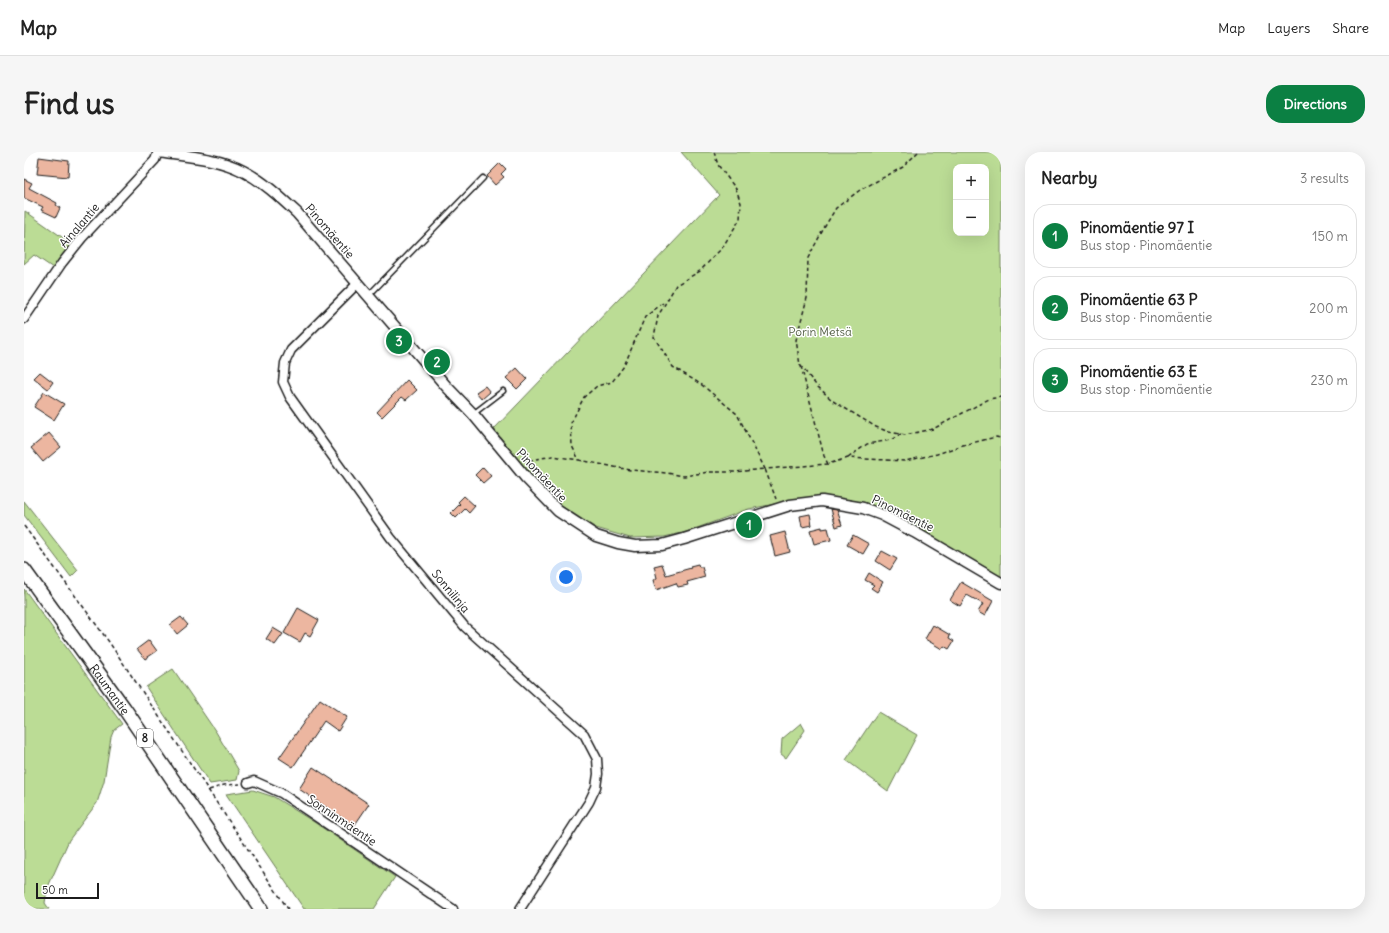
<!DOCTYPE html>
<meta charset="utf-8">
<style>
:root{--surface:#fff;--page:#f6f6f6;--text:#222;--muted:#767676;--line:#e0e0e0;--accent:#0b8043}
body{margin:0;font-family:Delius,sans-serif;background:var(--page);color:var(--text)}
.controls{position:absolute;right:12px;top:12px;display:grid;overflow:hidden;border-radius:8px;box-shadow:0 4px 16px #0002}
.controls button{width:36px;height:36px;display:grid;place-items:center;padding:0;border:0;border-bottom:1px solid var(--line);background:var(--surface);color:var(--text);font:20px sans-serif}
.scale{position:absolute;left:12px;bottom:10px;width:63px;box-sizing:border-box;padding-left:4px;border:2px solid #1c1c1c;border-top:0;font-size:11px;line-height:14px;white-space:nowrap;color:#1c1c1c;-webkit-text-stroke:3px #fff;paint-order:stroke}
.you{position:absolute;left:542px;top:425px;width:14px;height:14px;margin:-10px;border:3px solid #fff;border-radius:50%;background:#1a73e8;box-shadow:0 0 0 6px #1a73e833}
.badge{display:grid;place-items:center;width:26px;height:26px;border-radius:50%;background:var(--accent);color:#fff;font-size:13px;font-weight:700}
.pin{position:absolute;translate:-50% -50%;border:2px solid #fff;box-shadow:0 1px 4px #0006}
.list{margin:0;padding:0;list-style:none}
h2{display:flex;justify-content:space-between;align-items:center;height:52px;margin:0;padding:0 16px;font-size:17px}
h2 small{font-size:13px;font-weight:400;color:var(--muted)}
.list li{display:grid;grid-template-columns:26px 1fr auto;gap:12px;align-items:center;box-sizing:border-box;height:64px;margin:0 8px 8px;padding:0 8px;border:1px solid var(--line);border-radius:16px}
.list b{display:block;font-size:15px;white-space:nowrap}
.list p{margin:0;font-size:13px;white-space:nowrap;color:var(--muted)}
.list em{font-size:13px;font-style:normal;color:var(--muted)}
.map{position:relative;flex:none;width:977px;height:757px;overflow:hidden;border-radius:16px}
header{display:flex;align-items:center;gap:24px;box-sizing:border-box;height:56px;padding:0 20px;background:var(--surface);border-bottom:1px solid var(--line)}
header strong{font-size:19px}
nav{display:flex;gap:22px;margin-inline-start:auto;font-size:14px}
.intro{display:flex;align-items:center;justify-content:space-between;box-sizing:border-box;height:96px;padding:0 24px}
h1{margin:0;font-size:28px}
.button{padding:10px 18px;border-radius:16px;background:var(--accent);color:#fff;font-size:14px;font-weight:700}
main{display:flex;gap:24px;padding:0 24px}
aside{flex:1;background:var(--surface);border-radius:16px;box-shadow:0 4px 16px #0002}
.map>svg:first-child{display:block}
</style>
<header>
<strong>Map</strong>
<nav><a>Map</a><a>Layers</a><a>Share</a></nav>
</header>
<div class="intro"><h1>Find us</h1><a class="button">Directions</a></div>
<main>
<div class="map">
<svg width="977" height="757" viewBox="0 0 977 757">
<rect width="100%" height="100%" fill="#fff"/>
<filter id="ink" filterUnits="userSpaceOnUse"><feTurbulence type="fractalNoise" baseFrequency=".025" numOctaves="2"/><feDisplacementMap in="SourceGraphic" scale="8" xChannelSelector="R" yChannelSelector="G"/><feConvolveMatrix kernelMatrix="1 2 1 2 8 2 1 2 1" color-interpolation-filters="sRGB"/></filter>
<g filter="url(#ink)">
<path fill="#bbdc95" stroke="#6c7c58" fill-rule="evenodd" d="M657,0H977V425L922,393L840,351L830,349L800,347L766,349L725,357L662,380L640,385L606,386L572,376L536,353L504,321L470,277L695,43ZM932,15H962V81H932Z
M1,59L48,92L29,116L10,103L0,112Z
M0,349L54,418L47,425L0,363Z
M0,437L98,572L90,578L87,585L80,629L73,651L45,688L23,737L21,751L25,757H0Z
M149,517L192,580L215,619L213,628L186,632L122,535Z
M854,560L893,583L864,639L822,608Z
M777,571L781,578L762,606L757,602L758,587Z
M229,638L250,645L290,670L371,725L350,757H280L202,642Z"/>
<path fill="#ecb6a0" stroke="#1c1c1c" d="M15,5L45,9L44,25L13,22Z
M476,11L482,17L477,22L480,25L471,33L463,24Z
M0,27L8,31L5,36L33,51L32,53L36,56L32,65L17,58L19,55L0,46Z
M493,216L503,227L493,237L482,226Z
M16,220L29,230L24,237L10,226Z
M383,228L393,238L382,248L378,245L358,265L353,260Z
M461,234L466,240L458,247L452,240Z
M20,240L40,252L30,268L10,255Z
M25,281L37,295L19,310L7,296Z
M459,315L467,324L459,331L451,323Z
M440,344L451,354L445,361L441,357L432,366L427,361L436,352L434,350Z
M807,357L813,358L818,373L812,375Z
M786,362L788,373L778,375L776,364Z
M798,375V377L804,376L807,388L790,392L786,378Z
M761,380L766,400L751,404L746,384Z
M829,383L845,392L839,402L823,393Z
M858,399L873,407L866,418L852,409Z
M638,412L642,423L667,416L666,414L674,412L675,415H678L681,425L663,430L664,433L654,435L652,431L632,438L629,428L633,426L630,414Z
M845,421L859,430L853,440L847,436L850,433L841,428Z
M937,430L969,449L961,464L954,460L959,452L943,443L936,454L926,448Z
M274,456L295,468L286,484L281,481L276,490L260,481Z
M157,465L164,473L153,482L146,473Z
M909,473L926,483L925,486L930,489L925,497L920,494L918,497L901,487Z
M249,476L259,482L251,493L242,487Z
M125,488L133,499L121,507L113,497Z
M296,547L323,565L314,579L300,569L269,615L255,606Z
M289,615L345,652L330,674L275,637Z"/>
<g fill="none" stroke-linecap="round" stroke-linejoin="round">
<g stroke="#1c1c1c" stroke-width="7">
<path id="service" d="M345,143L459,26
M449,262L479,239"/>
</g>
<g stroke="#1c1c1c" stroke-width="11">
<path id="minor" d="M334,131L267,198L261,211L259,230L266,245L367,386L441,475L560,582L573,607L574,622L572,635L565,650L496,757
M0,167L38,111L58,86L131,8L134,0
M224,631L230,629L257,641L429,757"/>
</g>
<g stroke="#1c1c1c" stroke-width="13">
<path id="tertiary" d="M134,0C162,4 194,6 219,19C239,29 256,45 273,61L422,234L449,262L502,326L534,359L572,384L594,391L611,394L638,393L660,387L766,353L798,349L839,356L858,363L890,380L977,431"/>
</g>
<g stroke="#1c1c1c" stroke-width="16">
<g id="trunk">
<path id="s1" d="M0,418L100,556L237,757"/>
</g>
</g>
<path stroke="#1c1c1c" stroke-width="1.5" stroke-dasharray="4 3" stroke-linecap="butt" d="M690,0L694,13L712,37L717,51L716,67L698,96L676,119L652,133L634,164L630,185L649,215L678,233L713,262L741,317L804,312L824,306L881,309L913,302L939,293L972,285L977,286
M894,0L879,15L836,38L812,56L800,76L784,106L783,146L772,188L776,213L792,233L809,249L852,275L865,280L881,283L909,277L965,247L977,245
M639,151L621,165L600,214L588,230L573,234L560,245L547,271L548,294L555,308L606,318L643,321L660,324L685,320H710L741,317L752,347
M777,214L800,304L804,312
M824,306L843,292L867,288L877,282
M498,308H507L529,304L555,308
M0,374L85,490L264,757
M185,638L200,633L216,632"/>
<use href="#service" stroke="#fff" stroke-width="4"/>
<use href="#minor" stroke="#fff" stroke-width="8"/>
<use href="#tertiary" stroke="#fff" stroke-width="10"/>
<use href="#trunk" stroke="#fff" stroke-width="13"/>
</g>
</g>
<g text-anchor="middle" dominant-baseline="central" stroke-width="3" stroke-linejoin="round" paint-order="stroke">
<rect fill="#fff" stroke="#606060" stroke-width="1" x="113" y="577" width="16" height="18" rx="3"/>
<g font-size="11" font-weight="bold" fill="#1c1c1c">
<text x="121" y="586">8</text>
</g>
<g font-size="12" fill="#1c1c1c" stroke="#fff">
<text transform="translate(55 73) rotate(-49)">Ainalantie</text>
<text transform="translate(306 79) rotate(49)">Pinomäentie</text>
<text transform="translate(518 323) rotate(47)">Pinomäentie</text>
<text transform="translate(879 361) rotate(26)">Pinomäentie</text>
<text transform="translate(427 439) rotate(50)">Sonnilinja</text>
<text stroke="none"><textPath href="#s1" startOffset="147">Raumantie</textPath></text>
<text transform="translate(318 668) rotate(34)">Sonninmäentie</text>
</g>
<g font-size="12" fill="#545f46" stroke="#fff">
<text x="796" y="179">Porin Metsä</text>
</g>
</g>
</svg>
<div class="controls">
<button>+</button>
<button>−</button>
</div>
<div class="scale">50 m</div>
<div class="you"></div>
<div class="pin badge" style="left:725px;top:373px">1</div>
<div class="pin badge" style="left:413px;top:210px">2</div>
<div class="pin badge" style="left:375px;top:189px">3</div>
</div>
<aside>
<h2>Nearby<small>3 results</small></h2>
<ul class="list">
<li><span class="badge">1</span><div><b>Pinomäentie 97 I</b><p>Bus stop · Pinomäentie</p></div><em>150 m</em></li>
<li><span class="badge">2</span><div><b>Pinomäentie 63 P</b><p>Bus stop · Pinomäentie</p></div><em>200 m</em></li>
<li><span class="badge">3</span><div><b>Pinomäentie 63 E</b><p>Bus stop · Pinomäentie</p></div><em>230 m</em></li>
</ul>
</aside>
</main>
